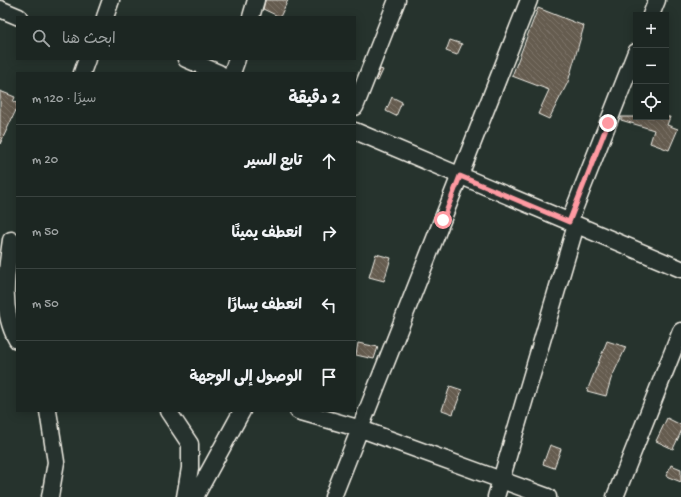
<!DOCTYPE html>
<html lang="ar">
<meta charset="utf-8">
<style>
:root{--surface:#1c2622;--page:#29322f;--text:#f1f3f6;--muted:#a0a5a5;--line:#3a4340}
body{margin:0;font-family:"Gochi Hand","Playpen Sans Arabic",sans-serif;background:var(--page);color:var(--text);direction:rtl}
.controls{position:absolute;right:12px;top:12px;display:grid;overflow:hidden;border-radius:0px;box-shadow:0 2px 10px #0003}
.controls button{width:36px;height:36px;display:grid;place-items:center;padding:0;border:0;border-bottom:1px solid var(--line);background:var(--surface);color:var(--text);font:20px sans-serif}
.stop{position:absolute;width:12px;height:12px;margin:-9px;border:3px solid #ff9aa2;border-radius:50%;background:#fff}
.stop.end{background:#ff9aa2;border-color:#fff;box-shadow:0 1px 4px #0008}
.list{margin:0;padding:0;list-style:none}
h2{display:flex;justify-content:space-between;align-items:center;height:52px;margin:0;padding:0 16px;font-size:17px}
h2 small{font-size:13px;font-weight:400;color:var(--muted)}
.list li{display:grid;grid-template-columns:26px 1fr auto;gap:12px;align-items:center;box-sizing:border-box;height:72px;padding:0 16px;border-top:1px solid var(--line)}
.list b{display:block;font-size:15px;white-space:nowrap}
.list em{font-size:13px;font-style:normal;color:var(--muted)}
.icon{flex:none;width:22px;height:22px;fill:none;stroke:currentColor;stroke-width:2;stroke-linecap:round;stroke-linejoin:round}
.map{position:relative;flex:none;width:681px;height:497px;overflow:hidden;direction:ltr}
.search{position:absolute;background:var(--surface);box-shadow:0 2px 10px #0003;left:16px;top:16px;width:340px;height:44px;display:flex;align-items:center;gap:10px;box-sizing:border-box;padding:0 14px;border-radius:0px;color:var(--muted);font-size:15px}
.panel{position:absolute;background:var(--surface);box-shadow:0 2px 10px #0003;left:16px;top:72px;width:340px;height:340px;border-radius:0px;direction:rtl}
.map>svg:first-child{display:block}
</style>
<div class="map">
<svg width="681" height="497" viewBox="0 0 681 497">
<defs>
<pattern id="building-back-hatch" width="6" height="6" patternUnits="userSpaceOnUse"><rect width="6" height="6" fill="#655b50"/><path d="M-1 5l2 2M0 0l6 6M5-1l2 2" fill="none" stroke="#7c7369"/></pattern>
</defs>
<rect width="100%" height="100%" fill="#26332d"/>
<filter id="ink" filterUnits="userSpaceOnUse"><feTurbulence type="fractalNoise" baseFrequency=".025" numOctaves="2"/><feDisplacementMap in="SourceGraphic" scale="8" xChannelSelector="R" yChannelSelector="G"/><feConvolveMatrix kernelMatrix="1 2 1 2 8 2 1 2 1" color-interpolation-filters="sRGB"/></filter>
<g filter="url(#ink)">
<path fill="url(#building-back-hatch)" stroke="#f4f1e8" d="M265,0H288L280,17L263,9Z
M538,8L584,26L568,82L549,119L538,114L549,90L512,76Z
M450,40L462,44L457,55L446,51Z
M380,69L383,70L378,81L376,80Z
M0,91L15,97L13,102L17,103V108L0,144Z
M392,97L402,102L396,116L386,111Z
M621,117H670L667,125L678,129L669,150L650,143L654,130L621,120Z
M376,254L391,258L384,281L369,277Z
M607,341L626,347L611,379L606,396L587,391Z
M358,343L378,347L374,359L356,355Z
M450,386L462,390L453,414L442,410Z
M667,418L681,425V432L673,449L656,441Z
M550,445L561,449L554,468L543,464Z
M671,465L681,469V482L666,476Z"/>
<g fill="none" stroke-linecap="round" stroke-linejoin="round">
<g stroke="#f4f1e8" stroke-width="19">
<path id="minor" d="M0,9L19,17
M651,15L657,0
M105,17L111,0
M251,17L256,0
M186,59L219,73
M82,73L87,59
M232,73L237,59
M355,107L397,0
M355,131L681,269
M569,222L636,52
M11,240C6,274 0,310 17,340
M48,411L56,462L50,497
M168,411L190,444V468L185,497
M298,411L361,429L548,497
M195,497L242,411
M333,497L529,0
M496,497L576,225
M615,497L681,331"/>
</g>
<use href="#minor" stroke="#26332d" stroke-width="16"/>
</g>
</g>
<g fill="none" stroke-linecap="round" stroke-linejoin="round" filter="url(#ink)">
<path stroke="#ff9aa2" stroke-width="5" d="M443,220L460,176L569,222L608,123"/>
</g>
</svg>
<div class="controls">
<button>+</button>
<button>−</button>
<button><svg class="icon" aria-label="locate" viewBox="0 0 24 24"><circle cx="12" cy="12" r="6"/><path d="M12 2v4M12 18v4M2 12h4M18 12h4"/></svg></button>
</div>
<div class="stop" style="left:443px;top:220px"></div>
<div class="stop end" style="left:608px;top:123px"></div>
<div class="search"><svg class="icon" aria-label="search" viewBox="0 0 24 24"><circle cx="10" cy="10" r="6"/><path d="M15 15l6 6"/></svg>ابحث هنا</div>
<section class="panel">
<h2>2 دقيقة<small>سيرًا · 120 m</small></h2>
<ul class="list">
<li><svg class="icon" aria-label="ahead" viewBox="0 0 24 24"><path d="M12 20V5M6 11l6-6 6 6"/></svg><div><b>تابع السير</b></div><em>20 m</em></li>
<li><svg class="icon" aria-label="right" viewBox="0 0 24 24"><path d="M7 20v-9h11M14 6l5 5-5 5"/></svg><div><b>انعطف يمينًا</b></div><em>50 m</em></li>
<li><svg class="icon" aria-label="left" viewBox="0 0 24 24"><path d="M17 20v-9H6M10 6l-5 5 5 5"/></svg><div><b>انعطف يسارًا</b></div><em>50 m</em></li>
<li><svg class="icon" aria-label="arrive" viewBox="0 0 24 24"><path d="M6 21V4h12l-3 4 3 4H6"/></svg><div><b>الوصول إلى الوجهة</b></div></li>
</ul>
</section>
</div>
